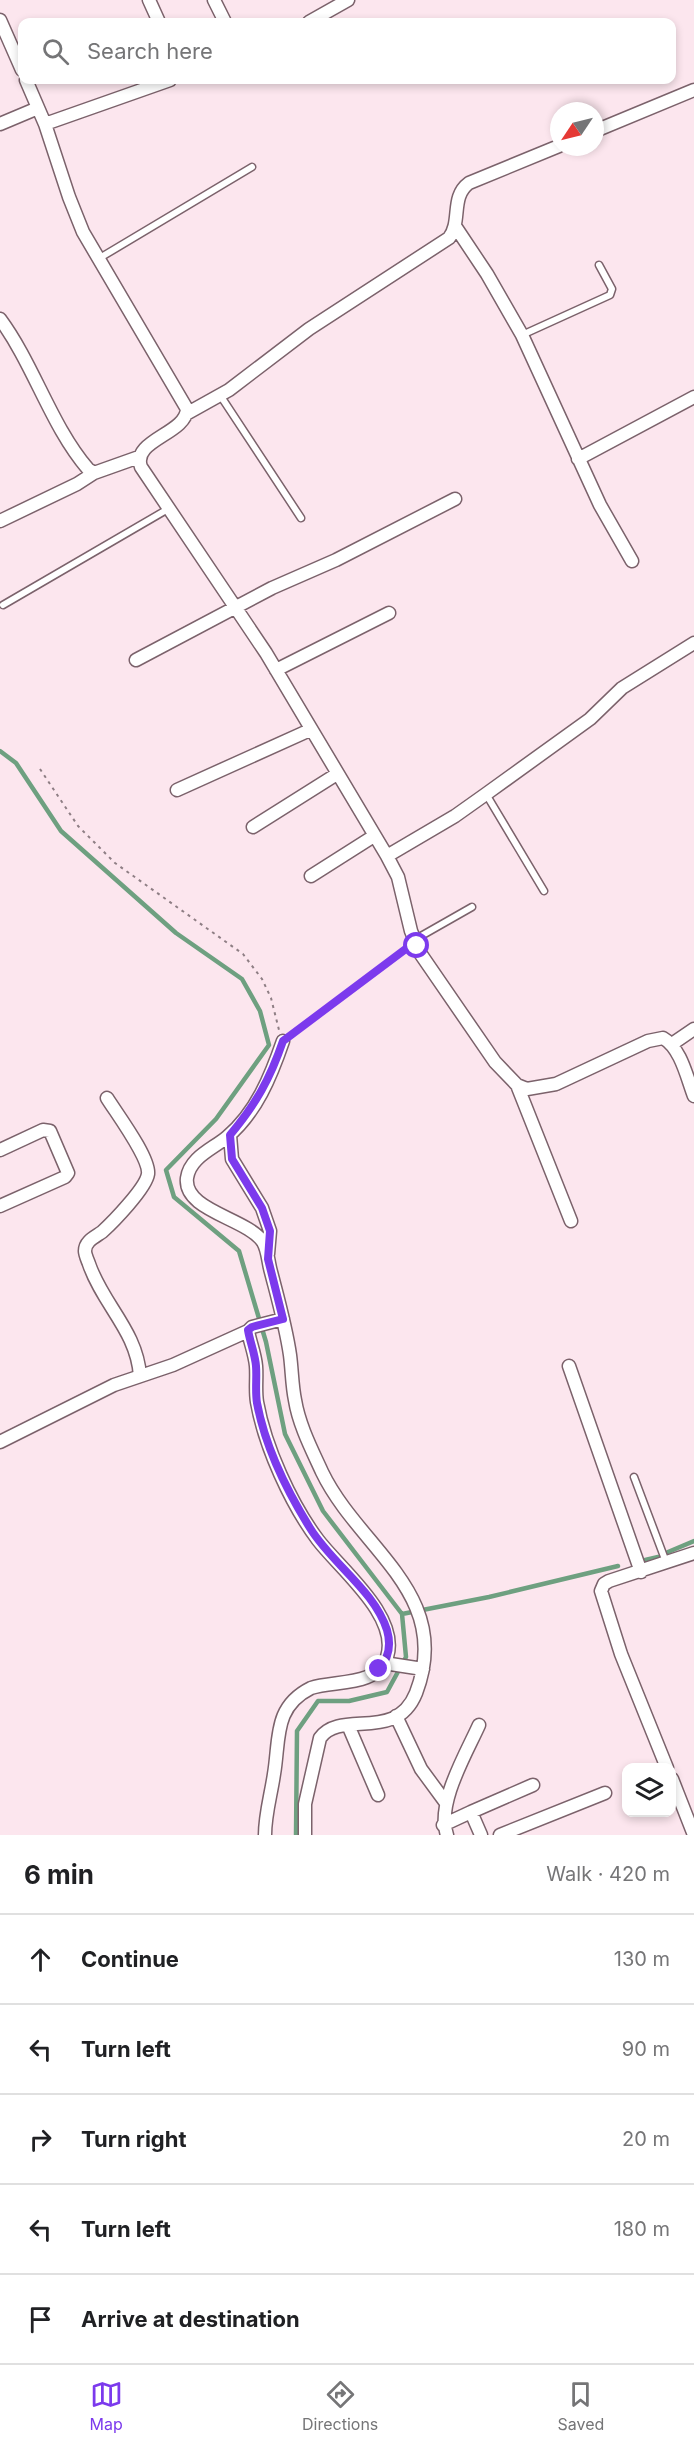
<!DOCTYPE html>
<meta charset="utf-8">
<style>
:root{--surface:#fff;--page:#f6f6f6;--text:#202124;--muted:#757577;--line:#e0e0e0;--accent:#7c3aed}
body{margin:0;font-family:Inter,sans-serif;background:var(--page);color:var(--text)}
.controls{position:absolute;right:18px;bottom:18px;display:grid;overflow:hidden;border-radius:12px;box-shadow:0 3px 9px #0003}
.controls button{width:54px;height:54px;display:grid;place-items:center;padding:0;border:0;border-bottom:2px solid var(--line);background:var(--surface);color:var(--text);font:30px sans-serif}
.compass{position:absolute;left:550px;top:102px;width:54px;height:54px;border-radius:50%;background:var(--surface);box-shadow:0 3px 9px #0003;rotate:235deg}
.stop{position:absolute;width:18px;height:18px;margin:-14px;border:4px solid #7c3aed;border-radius:50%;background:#fff}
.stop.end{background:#7c3aed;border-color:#fff;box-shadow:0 2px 6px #0008}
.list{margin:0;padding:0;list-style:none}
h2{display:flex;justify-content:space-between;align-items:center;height:78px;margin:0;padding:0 24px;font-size:26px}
h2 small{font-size:20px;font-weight:400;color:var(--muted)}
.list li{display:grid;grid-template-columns:39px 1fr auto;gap:18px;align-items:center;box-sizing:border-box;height:90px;padding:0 24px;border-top:2px solid var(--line)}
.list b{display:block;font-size:22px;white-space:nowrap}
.list em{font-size:20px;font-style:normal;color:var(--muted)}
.icon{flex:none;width:33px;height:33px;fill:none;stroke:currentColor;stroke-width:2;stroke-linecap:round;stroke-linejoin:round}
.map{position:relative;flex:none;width:694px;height:1835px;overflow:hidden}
.search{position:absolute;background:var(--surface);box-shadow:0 3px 9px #0003;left:18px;right:18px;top:18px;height:66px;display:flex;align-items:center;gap:15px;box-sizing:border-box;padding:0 21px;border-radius:12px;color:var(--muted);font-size:22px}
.sheet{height:528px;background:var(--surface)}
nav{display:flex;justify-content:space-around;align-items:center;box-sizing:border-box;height:84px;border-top:2px solid var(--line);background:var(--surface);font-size:16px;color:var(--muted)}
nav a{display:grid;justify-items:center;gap:3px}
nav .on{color:var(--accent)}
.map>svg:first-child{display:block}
</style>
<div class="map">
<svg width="694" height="1835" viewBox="0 0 694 1835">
<rect width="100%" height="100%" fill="#fce6ee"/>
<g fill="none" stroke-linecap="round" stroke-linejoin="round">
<path stroke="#6ea080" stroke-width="4.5" d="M0,751L16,763L61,831L176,933L242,979L260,1011L269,1045L216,1119L166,1170L174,1197L239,1251L266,1342L285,1434L323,1511L402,1614L406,1657L387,1692L349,1701H318L297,1731L296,1835
M668,1552L694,1541
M641,1561L658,1557
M402,1614L489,1597L618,1566"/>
<g stroke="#7b626b" stroke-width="9">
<path id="service" d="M98,259L252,167
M522,335L610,295L612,289L599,265
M220,395L301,518
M3,605L168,509
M486,794L544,891
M414,940L472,907
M634,1477L666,1562"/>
</g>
<g stroke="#7b626b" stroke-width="15">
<path id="minor" d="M149,0L159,22
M214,0L225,22
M0,20L22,70
M309,22L348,0
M26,80L45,124L69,197L83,232L187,409C186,434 131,440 141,467L266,653L387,856L398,877L411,931L420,953L495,1062L517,1085L527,1089L556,1084L648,1041L663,1038C681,1048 687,1078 694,1096
M0,124L38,108
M45,124L170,80
M595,131L694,90
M455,226L487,274L522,335L600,505L632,561
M0,319C34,365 51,426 88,469L94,473L139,457
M186,414L229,390L309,329L449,238C462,221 450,197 469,183L559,146
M578,459L694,397
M0,521L77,484L94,473
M136,660L272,588L336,560L455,499
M276,670L389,613
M177,790L310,730
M253,827L337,774
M387,856L455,816L486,794L590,719L622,688L694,643
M311,876L374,836
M283,1041C271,1076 256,1113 227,1137C213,1149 190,1157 187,1178C183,1211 247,1218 263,1242C268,1250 268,1262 271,1272C278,1299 286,1327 290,1355C292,1370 292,1386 295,1400C299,1425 312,1450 322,1472C359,1549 454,1594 416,1693C396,1743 341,1709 320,1738L305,1804V1835
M672,1044L694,1029
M517,1085L571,1221
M107,1098C117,1114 150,1158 148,1174C146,1188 113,1222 102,1232C95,1237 85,1241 85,1251C85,1255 88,1261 89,1264C103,1305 137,1331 140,1376
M230,1135L232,1159L262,1208L270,1231L268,1254
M0,1150L43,1130L50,1131L68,1173L65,1177L0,1206
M569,1366L641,1572
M0,1442L114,1385L173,1365L248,1331
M384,1663L423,1669
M396,1716L421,1769L446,1803
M348,1725L378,1795
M667,1768L621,1654L601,1591L604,1584L609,1581L694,1553
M672,1779L694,1835
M471,1812L533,1785
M443,1825L471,1812L481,1835
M265,1835C265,1814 271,1795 274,1774C280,1739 273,1707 311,1688C335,1680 377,1687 387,1657C400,1616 340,1569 318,1540C291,1504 265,1447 257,1402C255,1390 257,1378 256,1366C255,1354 250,1342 248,1331L252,1327L283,1319
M447,1835C436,1804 466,1754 479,1725
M500,1835L605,1793"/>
</g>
<path stroke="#8e7e84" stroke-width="2" stroke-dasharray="3 4.5" stroke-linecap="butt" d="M40,769L78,826L115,863L243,954L262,979L271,998L279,1030
M292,1033L406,949"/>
<use href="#service" stroke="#fff" stroke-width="6"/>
<use href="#minor" stroke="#fff" stroke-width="12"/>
</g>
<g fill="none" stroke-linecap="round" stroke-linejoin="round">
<path stroke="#7c3aed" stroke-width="8" d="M379,1669C389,1658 391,1644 387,1630C374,1590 332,1564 310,1528C287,1491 265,1446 257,1403C255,1391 257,1378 256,1366C255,1354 250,1342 248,1330L252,1327L283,1319L268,1259L270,1231L262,1208L232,1159L230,1135C256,1104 270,1079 283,1041L415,942L417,946"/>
</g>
</svg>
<div class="controls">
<button><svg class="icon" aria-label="layers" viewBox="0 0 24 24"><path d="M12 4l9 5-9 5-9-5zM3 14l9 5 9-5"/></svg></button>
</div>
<svg class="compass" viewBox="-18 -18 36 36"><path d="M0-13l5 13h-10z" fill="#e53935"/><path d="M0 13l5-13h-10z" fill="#757577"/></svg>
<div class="stop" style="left:417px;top:946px"></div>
<div class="stop end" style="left:379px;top:1669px"></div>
<div class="search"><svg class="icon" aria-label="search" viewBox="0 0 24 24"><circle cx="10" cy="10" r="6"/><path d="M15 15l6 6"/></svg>Search here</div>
</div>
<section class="sheet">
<h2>6 min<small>Walk · 420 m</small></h2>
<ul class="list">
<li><svg class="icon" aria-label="ahead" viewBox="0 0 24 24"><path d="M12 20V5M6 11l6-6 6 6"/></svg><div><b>Continue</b></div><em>130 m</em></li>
<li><svg class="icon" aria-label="left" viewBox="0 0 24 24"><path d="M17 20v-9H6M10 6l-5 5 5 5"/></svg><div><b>Turn left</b></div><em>90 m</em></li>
<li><svg class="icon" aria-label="right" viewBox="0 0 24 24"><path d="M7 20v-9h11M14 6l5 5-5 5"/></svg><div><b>Turn right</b></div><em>20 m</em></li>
<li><svg class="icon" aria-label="left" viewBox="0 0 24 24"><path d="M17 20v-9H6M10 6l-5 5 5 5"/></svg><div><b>Turn left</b></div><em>180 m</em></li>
<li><svg class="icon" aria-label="arrive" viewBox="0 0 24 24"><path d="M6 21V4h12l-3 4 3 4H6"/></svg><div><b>Arrive at destination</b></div></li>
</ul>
</section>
<nav>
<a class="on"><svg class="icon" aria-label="map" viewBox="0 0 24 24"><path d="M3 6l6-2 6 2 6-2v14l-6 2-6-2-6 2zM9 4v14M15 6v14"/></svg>Map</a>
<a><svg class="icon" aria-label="directions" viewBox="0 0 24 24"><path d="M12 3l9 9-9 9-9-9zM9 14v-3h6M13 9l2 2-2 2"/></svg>Directions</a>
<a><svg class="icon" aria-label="saved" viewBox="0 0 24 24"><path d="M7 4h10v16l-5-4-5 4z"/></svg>Saved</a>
</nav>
